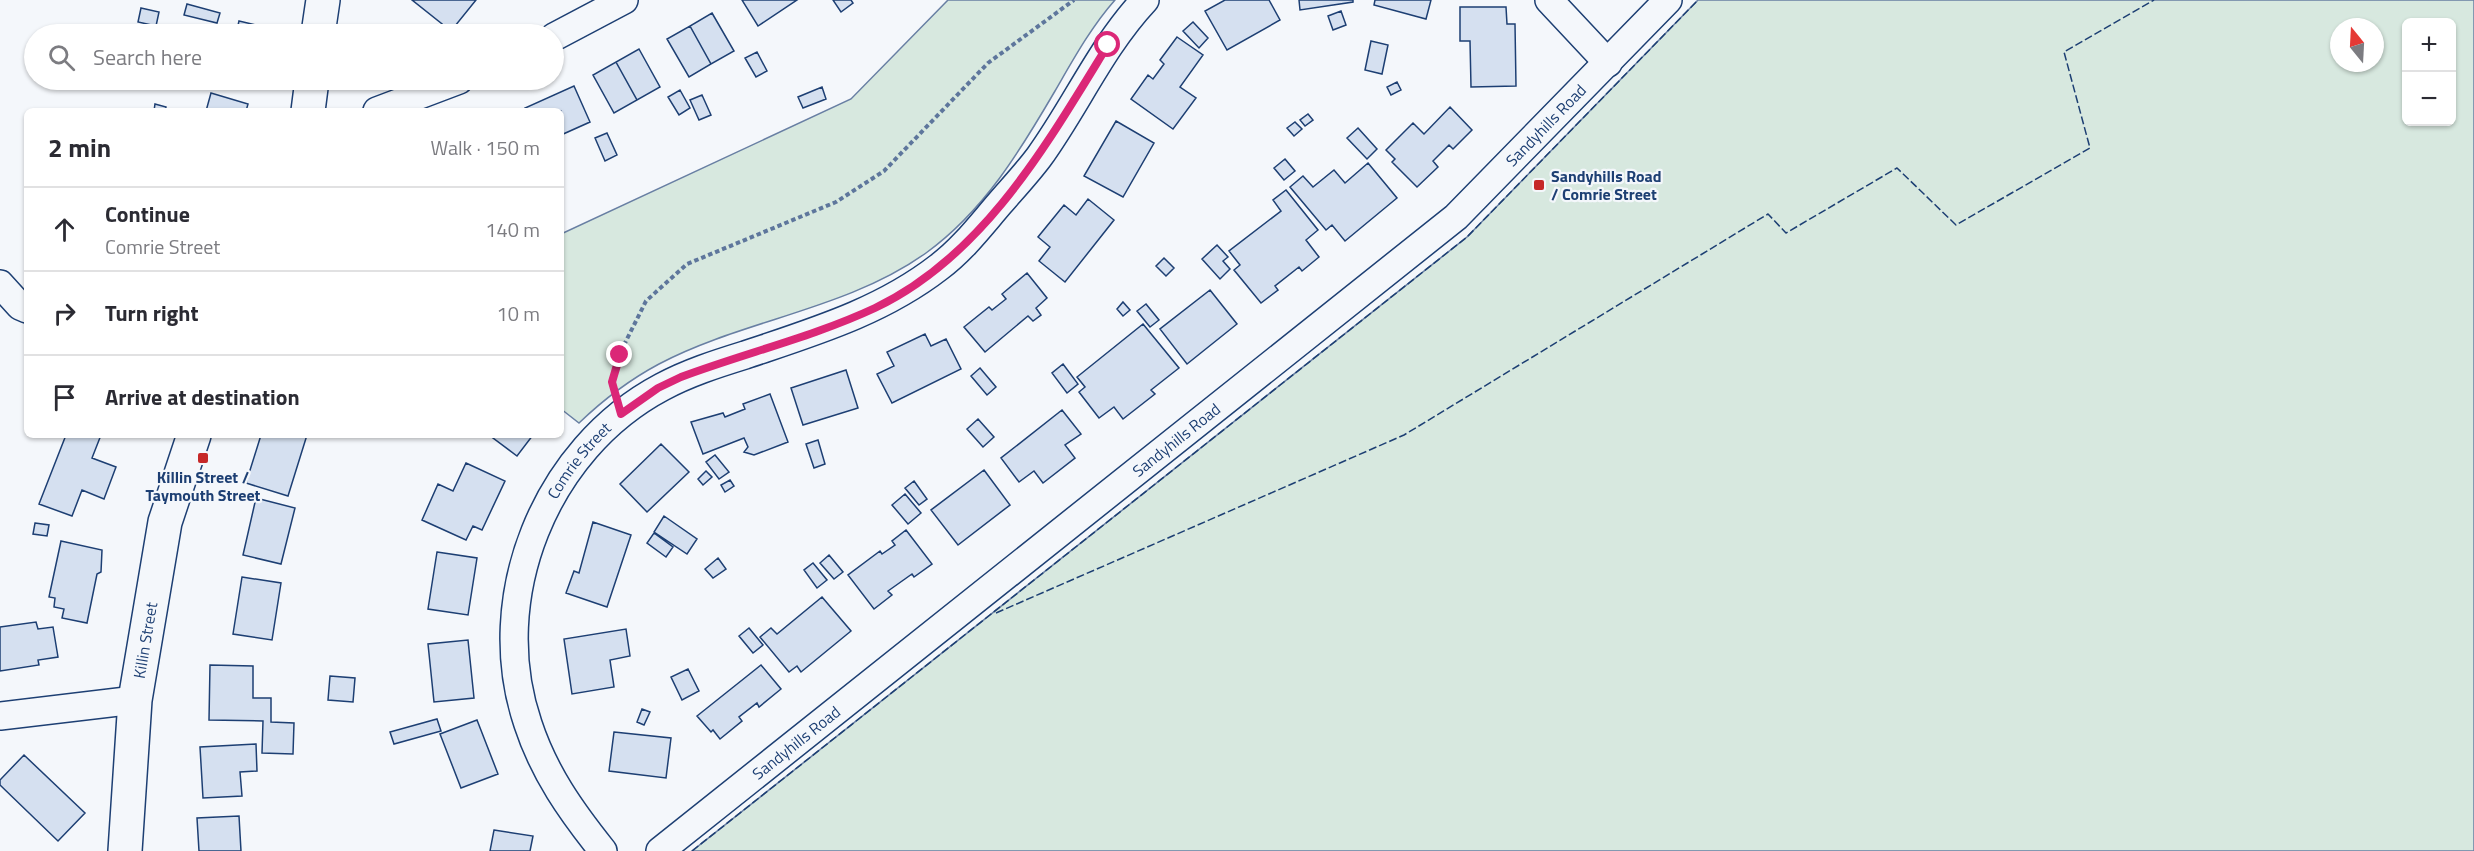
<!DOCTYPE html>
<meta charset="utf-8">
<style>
:root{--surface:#fff;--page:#f7f7f7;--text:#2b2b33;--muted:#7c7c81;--line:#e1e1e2}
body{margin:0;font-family:"Titillium Web",sans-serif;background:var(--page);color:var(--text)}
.controls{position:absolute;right:18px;top:18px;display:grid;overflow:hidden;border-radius:9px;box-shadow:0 2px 4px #0004}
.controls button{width:54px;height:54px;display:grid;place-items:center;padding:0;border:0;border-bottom:2px solid var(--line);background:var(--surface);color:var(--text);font:30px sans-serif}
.compass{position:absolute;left:2330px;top:18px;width:54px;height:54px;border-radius:50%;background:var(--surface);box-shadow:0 2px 4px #0004;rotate:342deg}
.stop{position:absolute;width:18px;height:18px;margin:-14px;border:4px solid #db2777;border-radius:50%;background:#fff}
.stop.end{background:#db2777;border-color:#fff;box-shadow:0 2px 6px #0008}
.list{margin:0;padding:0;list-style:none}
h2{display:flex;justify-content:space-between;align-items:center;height:78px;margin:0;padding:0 24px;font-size:26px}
h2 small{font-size:20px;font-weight:400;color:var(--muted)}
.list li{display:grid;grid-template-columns:39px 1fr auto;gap:18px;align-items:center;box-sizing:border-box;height:84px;padding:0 24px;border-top:2px solid var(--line)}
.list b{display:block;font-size:22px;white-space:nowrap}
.list p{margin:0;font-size:20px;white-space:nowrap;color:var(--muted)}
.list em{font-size:20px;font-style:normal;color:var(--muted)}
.icon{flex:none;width:33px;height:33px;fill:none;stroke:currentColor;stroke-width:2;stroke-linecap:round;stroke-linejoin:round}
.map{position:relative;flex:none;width:2474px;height:851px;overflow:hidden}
.search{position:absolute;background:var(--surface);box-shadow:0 2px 4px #0004;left:24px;top:24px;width:540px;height:66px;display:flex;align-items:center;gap:15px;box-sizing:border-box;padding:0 21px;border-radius:33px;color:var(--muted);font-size:22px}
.panel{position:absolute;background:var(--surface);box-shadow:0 2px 4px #0004;left:24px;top:108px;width:540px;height:330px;border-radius:9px}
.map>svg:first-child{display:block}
</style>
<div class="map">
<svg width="2474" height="851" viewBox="0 0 2474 851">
<rect width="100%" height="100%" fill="#f4f7fb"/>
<path fill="#d7e8df" stroke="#687fa3" stroke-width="1.5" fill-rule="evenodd" d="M948,0H1115C1091,27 1073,60 1055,91C1020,151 984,211 926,253C846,310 745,319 659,364C629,380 603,400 579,423L561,409V234L851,99Z
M1698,0H2474V851H692L1467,237ZM2406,22H2452V122H2406ZM2339,27H2375V63H2339Z"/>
<path fill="#d5e0f0" stroke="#1d3f73" stroke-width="1.5" d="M412,0H476L451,31Z
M742,0H797L758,26Z
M833,0H851L853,3L841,12Z
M1225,0H1269L1280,20L1227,50L1205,11Z
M1299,0H1353V2L1300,10Z
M1375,0H1431L1426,19L1374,5Z
M187,4L220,13L217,23L184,15Z
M1460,7H1506L1507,24H1515L1516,86L1471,87L1470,41H1460Z
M141,8L159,12L156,26L138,22Z
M1341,11L1346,25L1333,30L1328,16Z
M712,13L734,51L711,64L690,26Z
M239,21L281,31L280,34H236Z
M1193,22L1208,38L1199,48L1183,31Z
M690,26L711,64L689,77L667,39Z
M1177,37L1203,55L1180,87L1196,98L1173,129L1131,99L1148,75L1153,79L1164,64L1160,60Z
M1371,41L1388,45L1382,74L1365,70Z
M639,49L660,87L637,100L616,62Z
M757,52L767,71L756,77L745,58Z
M616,62L637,100L614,113L593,75Z
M1397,82L1401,90L1391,95L1387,87Z
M574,86L590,122L561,135V111H527L525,108Z
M822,87L826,99L803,108L798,97Z
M680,90L690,108L679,115L668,97Z
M211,93L248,104L246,111H206Z
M702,95L711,115L699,120L690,100Z
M155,104L166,107L165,111H154Z
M1450,107L1472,130L1453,149L1449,145L1433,161L1438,167L1417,187L1392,162L1395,159L1386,150L1413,123L1424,134Z
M1308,114L1313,120L1305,126L1300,120Z
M1116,121L1154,143L1123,197L1084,176Z
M1295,122L1302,129L1294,136L1287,128Z
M1358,128L1377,149L1367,159L1347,138Z
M607,133L617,155L605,161L595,138Z
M1285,159L1295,171L1284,180L1274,168Z
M1368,163L1397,198L1345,241L1332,225L1326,230L1290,187L1303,176L1313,187L1334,170L1345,183Z
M1286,190L1318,230L1306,240L1319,257L1302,271L1299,267L1275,286L1278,290L1261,303L1234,270L1240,265L1229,251L1281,211L1273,200Z
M1088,199L1114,220L1065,282L1039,261L1050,247L1038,237L1064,205L1076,215Z
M1217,245L1228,257L1223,261L1230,269L1220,279L1202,259Z
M1164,258L1174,268L1166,276L1156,266Z
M1027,273L1047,298L1036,308L1041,315L1033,321L1028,316L985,352L964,327L989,307L992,310L1006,299L1002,294Z
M1210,290L1237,324L1187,364L1160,329Z
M1123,302L1130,310L1123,316L1117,309Z
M1146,304L1159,320L1150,327L1137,311Z
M1143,324L1179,368L1151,390L1155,394L1123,419L1114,407L1099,418L1079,392L1085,387L1077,377Z
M925,334L931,346L946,339L961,369L892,403L877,374L894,366L887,352Z
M1063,364L1078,384L1067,393L1052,373Z
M980,368L996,387L987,395L971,376Z
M846,370L858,408L803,425L791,388Z
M770,394L788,442L754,455L744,452L748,447L744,438L703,454L691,422L723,413L725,417L745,409L743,404Z
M1062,410L1081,434L1065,445L1075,458L1043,483L1034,471L1019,482L1001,458Z
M978,419L994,437L983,447L967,429Z
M66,435H101L92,458L116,467L104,499L82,490L72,516L39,504Z
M261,435H307L288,496L246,483Z
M489,435H533L517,456Z
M818,440L825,464L814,468L806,444Z
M661,444L689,472L647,512L620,484Z
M715,455L729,472L719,479L706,462Z
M466,463L505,481L482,530L473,526L466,540L422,520L438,484L453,491Z
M984,470L1010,505L958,545L931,510Z
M706,471L712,477L703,485L698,479Z
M730,480L734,486L725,492L721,485Z
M914,481L927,499L919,505L905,488Z
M905,494L921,513L908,524L892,505Z
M256,498L295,508L281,564L243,555Z
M664,516L697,539L687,554L654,532Z
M593,522L631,535L607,607L566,593L574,571L579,573Z
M35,523L49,525L47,536L33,534Z
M906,530L932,564L914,577L912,574L888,591L892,595L874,609L848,575L880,551L882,554L895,545L892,541Z
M654,533L673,547L666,557L647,543Z
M61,541L102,550L101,572L97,574L87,623L62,618L64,609L54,607L55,598L49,597Z
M437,552L477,558L468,615L428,609Z
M829,555L843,572L834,579L820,563Z
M718,558L726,569L713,578L705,569Z
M813,563L827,580L817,588L804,570Z
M242,577L281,583L272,640L233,634Z
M822,597L851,631L801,672L797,666L789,672L760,637L771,628L777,634Z
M36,622L38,629L53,627L58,657L38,660L39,665L0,671V627Z
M749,628L763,645L753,653L739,636Z
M626,629L630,656L610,660L614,687L572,694L564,639Z
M468,640L474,698L434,702L428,644Z
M210,665L253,666V698H271V722L294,723L293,754L262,753L263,721L209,720Z
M761,665L781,689L759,707L757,703L739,717L742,721L720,739L713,730L711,732L697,716Z
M688,669L699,691L682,700L671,677Z
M330,676L355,678L353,702L328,700Z
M642,709L650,712L644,725L637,722Z
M437,719L441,731L394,744L390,732Z
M477,720L498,774L461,788L440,734Z
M614,732L671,738L666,778L609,771Z
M256,744L257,771L240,772L242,796L203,798L200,747Z
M24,755L85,813L58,841L0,785V780Z
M239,816L241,851H199L197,818Z
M494,830L533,836L530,851H490Z"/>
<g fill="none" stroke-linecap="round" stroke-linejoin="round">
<g stroke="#1d3f73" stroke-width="30">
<g id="street">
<path d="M1549,0L1608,63"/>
<path d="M554,37L624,0"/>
<path d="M377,111L459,80"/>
<path d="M0,284L20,306L27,309"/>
<path d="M0,716L135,700"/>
<path id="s1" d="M603,851C571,811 544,773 528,724C485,598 545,449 662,387C688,373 716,364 745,355C813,332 881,312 939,267C963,249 981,225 1000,203C1013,188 1027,173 1039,157C1076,106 1101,47 1145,0"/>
<path id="s2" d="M660,851L1456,217L1668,0"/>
</g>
</g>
<g stroke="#1d3f73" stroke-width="36">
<g id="secondary">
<path d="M318,34L323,0"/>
<path d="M308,111L312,80"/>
<path id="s3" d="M125,851L135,700L165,522L194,435"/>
</g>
</g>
<path stroke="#5e769c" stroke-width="4" stroke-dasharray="4.5 3" stroke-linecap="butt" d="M613,388L612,382L619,355L646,301L687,264L836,202L884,171L988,63L1074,0"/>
<use href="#street" stroke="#f4f7fb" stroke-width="27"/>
<use href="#secondary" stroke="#f4f7fb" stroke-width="33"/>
<path stroke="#1d3f73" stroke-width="1.5" stroke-dasharray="8 3" stroke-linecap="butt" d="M996,613L1404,435L1768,214L1786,233L1897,168L1956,225L2090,148L2064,52L2154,0
M692,851L1467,237L1698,0"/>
</g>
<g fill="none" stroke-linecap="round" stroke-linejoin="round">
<path stroke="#db2777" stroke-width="8" d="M620,355L612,382L621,414L658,388L681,377C745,353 813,337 875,308C984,256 1047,144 1108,45"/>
</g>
<g fill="#c62828" stroke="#f4f7fb" stroke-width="2">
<rect x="1533" y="179" width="12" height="12" rx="3"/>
<rect x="197" y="452" width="12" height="12" rx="3"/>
</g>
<g text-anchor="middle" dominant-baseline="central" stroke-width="4.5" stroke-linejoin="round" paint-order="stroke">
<g font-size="16" fill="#1d3f73" stroke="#f4f7fb">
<text stroke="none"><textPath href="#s2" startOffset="1146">Sandyhills Road</textPath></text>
<text stroke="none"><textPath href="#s2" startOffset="660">Sandyhills Road</textPath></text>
<text stroke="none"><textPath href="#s1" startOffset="429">Comrie Street</textPath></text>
<text stroke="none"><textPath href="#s3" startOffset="212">Killin Street</textPath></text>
<text stroke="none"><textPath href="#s2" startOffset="174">Sandyhills Road</textPath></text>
</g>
<g font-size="16" font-weight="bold" fill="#1d3f73" stroke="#f4f7fb" text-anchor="start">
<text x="1551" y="176">Sandyhills Road<tspan x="1551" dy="18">/ Comrie Street</tspan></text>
<text x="203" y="477" text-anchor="middle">Killin Street /<tspan x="203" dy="18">Taymouth Street</tspan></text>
</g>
</g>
</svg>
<div class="controls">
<button>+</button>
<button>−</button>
</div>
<svg class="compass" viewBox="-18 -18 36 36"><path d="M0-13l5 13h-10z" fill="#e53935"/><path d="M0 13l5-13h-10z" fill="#7c7c81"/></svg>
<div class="stop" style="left:1108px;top:45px"></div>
<div class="stop end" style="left:620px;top:355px"></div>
<div class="search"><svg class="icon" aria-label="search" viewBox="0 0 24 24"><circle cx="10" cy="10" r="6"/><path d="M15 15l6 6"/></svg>Search here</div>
<section class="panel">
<h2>2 min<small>Walk · 150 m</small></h2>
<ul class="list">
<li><svg class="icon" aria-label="ahead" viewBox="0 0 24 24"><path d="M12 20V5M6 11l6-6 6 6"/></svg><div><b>Continue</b><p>Comrie Street</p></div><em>140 m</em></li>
<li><svg class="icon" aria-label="right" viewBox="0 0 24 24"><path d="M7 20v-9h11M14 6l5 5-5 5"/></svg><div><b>Turn right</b></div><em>10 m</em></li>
<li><svg class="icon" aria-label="arrive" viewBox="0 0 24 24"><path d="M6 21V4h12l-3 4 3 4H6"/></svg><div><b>Arrive at destination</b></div></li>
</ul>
</section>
</div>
